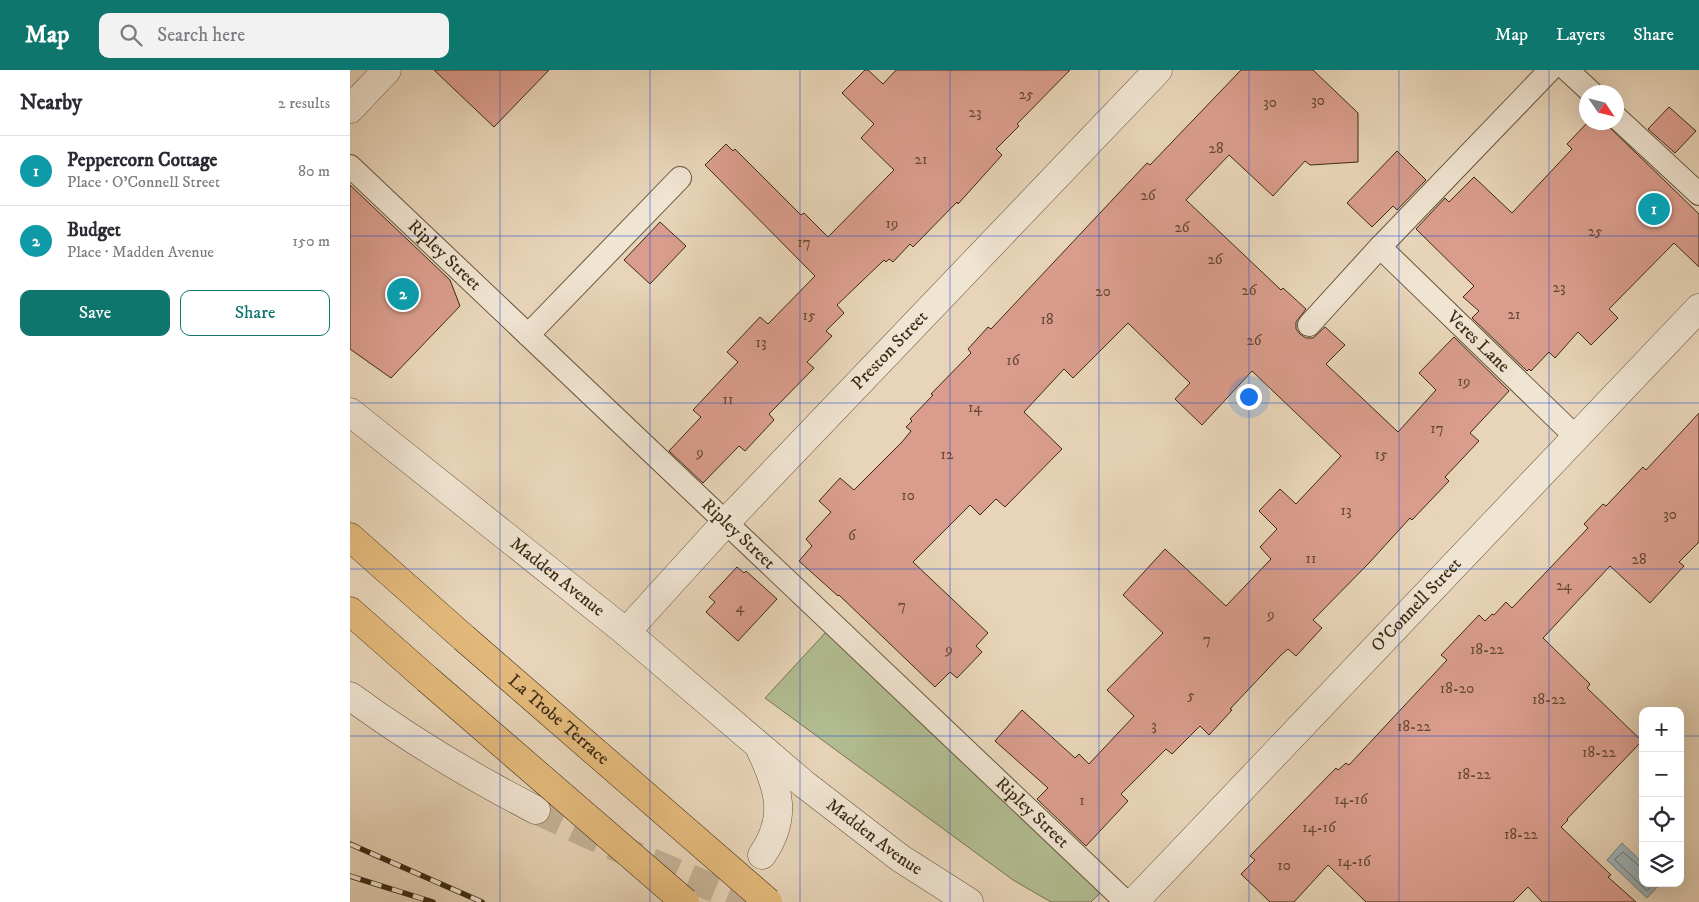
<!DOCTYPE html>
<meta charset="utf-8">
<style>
:root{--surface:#fff;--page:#f2f2f3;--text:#2b2b33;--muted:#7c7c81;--line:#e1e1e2;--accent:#0f766e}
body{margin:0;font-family:"IM FELL DW Pica",serif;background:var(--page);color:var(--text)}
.controls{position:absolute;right:15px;bottom:15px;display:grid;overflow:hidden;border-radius:10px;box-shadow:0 5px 20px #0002}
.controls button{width:45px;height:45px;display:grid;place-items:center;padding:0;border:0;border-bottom:1px solid var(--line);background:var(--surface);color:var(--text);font:25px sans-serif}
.compass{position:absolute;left:1229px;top:15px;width:45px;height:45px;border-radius:50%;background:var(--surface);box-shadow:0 5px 20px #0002;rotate:125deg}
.you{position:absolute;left:898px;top:326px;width:18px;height:18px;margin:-12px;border:4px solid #fff;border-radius:50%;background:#1a73e8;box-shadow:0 0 0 8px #1a73e833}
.badge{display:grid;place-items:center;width:32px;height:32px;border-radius:50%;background:var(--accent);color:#fff;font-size:16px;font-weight:700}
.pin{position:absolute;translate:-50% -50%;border:2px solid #fff;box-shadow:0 1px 5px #0006}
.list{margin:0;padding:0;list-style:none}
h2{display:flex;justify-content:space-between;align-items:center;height:65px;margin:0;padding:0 20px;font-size:21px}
h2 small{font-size:16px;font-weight:400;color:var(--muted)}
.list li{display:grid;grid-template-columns:32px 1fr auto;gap:15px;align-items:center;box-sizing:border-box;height:70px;padding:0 20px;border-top:1px solid var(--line)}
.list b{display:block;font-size:19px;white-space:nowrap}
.list p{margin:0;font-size:16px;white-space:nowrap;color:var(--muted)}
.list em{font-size:16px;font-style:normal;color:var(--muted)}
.actions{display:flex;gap:10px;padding:15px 20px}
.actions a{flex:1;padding:11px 0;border:1px solid var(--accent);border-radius:10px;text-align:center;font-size:18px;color:var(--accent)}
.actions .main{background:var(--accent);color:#fff}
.icon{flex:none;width:28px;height:28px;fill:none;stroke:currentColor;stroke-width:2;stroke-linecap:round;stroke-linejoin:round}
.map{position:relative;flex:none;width:1349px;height:832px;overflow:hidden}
header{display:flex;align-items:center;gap:30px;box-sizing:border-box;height:70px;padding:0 25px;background:var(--accent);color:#fff}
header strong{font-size:24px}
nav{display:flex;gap:28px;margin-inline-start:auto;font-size:18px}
.search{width:350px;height:45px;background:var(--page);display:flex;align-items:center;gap:12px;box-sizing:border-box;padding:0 18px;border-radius:10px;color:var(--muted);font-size:19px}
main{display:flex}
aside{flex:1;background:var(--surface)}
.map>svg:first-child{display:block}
</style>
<header>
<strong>Map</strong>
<div class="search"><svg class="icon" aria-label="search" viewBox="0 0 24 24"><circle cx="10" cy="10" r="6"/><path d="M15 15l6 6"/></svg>Search here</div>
<nav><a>Map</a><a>Layers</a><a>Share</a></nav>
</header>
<main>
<aside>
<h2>Nearby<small>2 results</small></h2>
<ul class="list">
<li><span class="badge" style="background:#0f9aa8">1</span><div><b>Peppercorn Cottage</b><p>Place · O'Connell Street</p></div><em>80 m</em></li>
<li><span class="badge" style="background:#0f9aa8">2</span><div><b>Budget</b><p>Place · Madden Avenue</p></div><em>150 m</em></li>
</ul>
<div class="actions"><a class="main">Save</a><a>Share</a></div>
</aside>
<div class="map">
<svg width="1349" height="832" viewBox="0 0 1349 832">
<rect width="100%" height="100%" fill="#e8d5b9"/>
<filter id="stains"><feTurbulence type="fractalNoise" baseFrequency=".004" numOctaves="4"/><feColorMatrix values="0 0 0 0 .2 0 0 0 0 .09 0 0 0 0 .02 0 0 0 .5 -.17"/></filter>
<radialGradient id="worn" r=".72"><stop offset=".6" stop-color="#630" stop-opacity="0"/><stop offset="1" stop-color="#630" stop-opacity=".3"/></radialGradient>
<path fill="#b2be92" stroke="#777452" d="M477,561L752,821L741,832H701L663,810L415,628Z"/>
<path fill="#9db5bb" stroke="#767e78" d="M1272,773L1293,793V813H1311L1297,828L1257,790Z"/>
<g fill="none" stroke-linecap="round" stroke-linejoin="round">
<path stroke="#6c7067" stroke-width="1" d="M1293,796L1288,795L1273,782L1265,789L1266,791L1296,820H1298L1304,813"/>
</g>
<path fill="#da9d8d" stroke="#3c2b13" d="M84,0H199L144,57Z
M515,0H518L533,14L546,0H720L667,54L669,56L646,79L652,85L608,134L607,132L563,177L560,174L543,192L539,189L536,192L534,190L487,235L494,243L476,261L482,266L457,292L464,298L419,344L424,350L395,381L389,376L353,413L319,381L351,347L343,340L388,292L377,282L410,247L418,254L465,206L355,95L376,74L383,81L385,79L451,145L454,143L478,167L544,100L511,68L524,54L492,23Z
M891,0H963L1008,43V92L960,95L955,91L923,126L879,85L836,130L931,220L933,218L956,239L946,252V259L950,264L956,268H963L975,257L995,275L976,294L1048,362L1086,320L1069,303L1104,267L1159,321L1120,363L1129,371L1095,407L1099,411L1062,450L1060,448L1019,493L963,550L972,558L946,586L938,579L931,585L880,639L882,640L859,665L850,656L822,684L816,679L771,724L778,731L736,776L687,729L698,718L645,671L672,640L725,688L729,684L739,694L784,646L757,620L813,563L773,525L815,479L876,536L921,489L910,477L927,459L909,441L930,419L946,434L991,386L902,301L852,355L825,329L840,313L778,253L723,308L714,299L674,342L712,379L655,437L646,429L630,445L620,435L563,492L638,563L626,576L632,582L607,608L600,602L585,617L489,525L488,526L449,491L462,476L456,469L481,442L469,431L490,408L504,420L552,372L561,361L556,357L562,351L560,349L583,325L581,324L621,283L618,279L638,257L641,259L797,93L800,95Z
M1319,37L1346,61L1325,83L1298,59Z
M1238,52H1254L1349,144V197L1324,173L1259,239L1268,248L1241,275L1228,262L1205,288L1199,282L1181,301L1179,299L1177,301L1122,248L1129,241L1113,227L1124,216L1066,159L1095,128L1099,132L1124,107L1162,143L1222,79L1217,74Z
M1047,81L1076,110L1047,140L1043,136L1022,157L997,133Z
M0,115L100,210L110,236L41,308L0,279Z
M310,152L336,176L300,214L274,190Z
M1349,343V472L1329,492L1334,496L1300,533L1260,496L1193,568L1240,614L1237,618L1292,671L1217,749L1218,750L1211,757L1261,805L1258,807L1286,832H1192L1178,817L1163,832H1016L978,795L944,832H920L891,804L905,790L900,786L986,698L988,700L996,693L999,695L1040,651L1097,590L1091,585L1129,545L1135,551L1142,544L1144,545L1156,532L1162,538L1238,458L1234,454L1253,434L1256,436L1293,397L1296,400Z
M387,497L394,503L396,501L427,529L388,571L356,542L365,532L359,527Z"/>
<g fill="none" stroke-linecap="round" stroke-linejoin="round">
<path stroke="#c6b398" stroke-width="28" stroke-dasharray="28 14" stroke-linecap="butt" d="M186,740L263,776L397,832"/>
<g stroke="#67563c" stroke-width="24">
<g id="lane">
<path id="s1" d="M1200,0L1030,177L1226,367"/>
<path d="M1217,0L1241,22"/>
<path d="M1266,47L1349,124"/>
<path id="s2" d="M0,96L776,832"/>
<path d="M959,255L1030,177"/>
<path d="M178,265L330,108"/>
</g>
</g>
<g stroke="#67563c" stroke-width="29">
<g id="street">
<path d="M0,39L37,0"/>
<path id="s3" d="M0,342L276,562L454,714L550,788L619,832"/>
<path id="s4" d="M276,562L376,452L808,0"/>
<path d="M0,626C60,670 120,706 186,740"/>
<path d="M411,681C429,719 438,748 412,785"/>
<path id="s5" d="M784,832L1349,238"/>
</g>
</g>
<g stroke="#3c2b13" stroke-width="29">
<path id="highway" d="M0,467L114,568
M0,541L77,609"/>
</g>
<use href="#lane" stroke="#f0e4d2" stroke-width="22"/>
<use href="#street" stroke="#f0e4d2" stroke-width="28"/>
<use href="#highway" stroke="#e4ba7c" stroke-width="28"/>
<g stroke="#3c2b13" stroke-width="5.5">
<path id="rail" d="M0,774L132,832
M0,806L83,832"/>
</g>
<use href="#rail" stroke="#f0e4d2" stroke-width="4" stroke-dasharray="11" stroke-linecap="butt"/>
<g stroke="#3c2b13" stroke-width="29" stroke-linecap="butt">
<g id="highway-bridge">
<path id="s6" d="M114,568L418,832"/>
<path d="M77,609L335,832"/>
</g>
</g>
<use href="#highway-bridge" stroke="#e4ba7c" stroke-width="28"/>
</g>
<path fill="none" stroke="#1d4ed8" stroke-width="1" stroke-opacity="0.55" d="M150,0V832M300,0V832M450,0V832M600,0V832M749,0V832M899,0V832M1049,0V832M1199,0V832M0,166H1349M0,333H1349M0,499H1349M0,666H1293M1330,666H1349"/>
<g text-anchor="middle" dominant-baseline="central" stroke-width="4" stroke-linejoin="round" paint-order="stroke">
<g font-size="15" fill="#644832">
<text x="676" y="24">25</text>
<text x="968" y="30">30</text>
<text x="920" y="32">30</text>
<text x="625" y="42">23</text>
<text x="866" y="78">28</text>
<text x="571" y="89">21</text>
<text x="798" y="125">26</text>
<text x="542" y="153">19</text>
<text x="832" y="157">26</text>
<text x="1245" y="161">25</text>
<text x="454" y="172">17</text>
<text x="865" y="189">26</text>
<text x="1209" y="217">23</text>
<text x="899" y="220">26</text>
<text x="753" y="221">20</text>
<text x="1164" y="244">21</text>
<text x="459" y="245">15</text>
<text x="697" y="249">18</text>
<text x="904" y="270">26</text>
<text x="411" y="272">13</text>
<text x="663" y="290">16</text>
<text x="1114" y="311">19</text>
<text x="378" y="329">11</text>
<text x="625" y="337">14</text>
<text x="1087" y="358">17</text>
<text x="350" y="382">9</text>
<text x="597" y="384">12</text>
<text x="1031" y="384">15</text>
<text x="558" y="425">10</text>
<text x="996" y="440">13</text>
<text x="1320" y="444">30</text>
<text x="502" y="465">6</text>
<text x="961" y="488">11</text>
<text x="1289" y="489">28</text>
<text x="1214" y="515">24</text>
<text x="552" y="535">7</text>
<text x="390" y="537">4</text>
<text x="921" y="544">9</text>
<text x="857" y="569">7</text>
<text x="599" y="579">9</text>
<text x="1137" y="579">18-22</text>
<text x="1107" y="618">18-20</text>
<text x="841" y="625">5</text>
<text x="1199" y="629">18-22</text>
<text x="804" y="655">3</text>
<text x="1064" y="656">18-22</text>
<text x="1249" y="682">18-22</text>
<text x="1124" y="704">18-22</text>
<text x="1001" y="729">14-16</text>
<text x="732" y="730">1</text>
<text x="969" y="757">14-16</text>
<text x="1171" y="764">18-22</text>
<text x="1004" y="791">14-16</text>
<text x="934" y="795">10</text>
</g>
<g font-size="18" fill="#3c2b13" stroke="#f0e4d2">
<text stroke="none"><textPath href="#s2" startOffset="130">Ripley Street</textPath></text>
<text stroke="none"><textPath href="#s1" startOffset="382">Veres Lane</textPath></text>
<text stroke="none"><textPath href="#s4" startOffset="386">Preston Street</textPath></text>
<text stroke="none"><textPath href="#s2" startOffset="535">Ripley Street</textPath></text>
<text stroke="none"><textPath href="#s3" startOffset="265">Madden Avenue</textPath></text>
<text stroke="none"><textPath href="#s5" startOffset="410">O'Connell Street</textPath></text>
<text stroke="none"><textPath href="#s6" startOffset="125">La Trobe Terrace</textPath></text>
<text stroke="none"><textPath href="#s2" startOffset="940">Ripley Street</textPath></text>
<text stroke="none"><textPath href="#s3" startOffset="675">Madden Avenue</textPath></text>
</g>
</g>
<rect width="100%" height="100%" filter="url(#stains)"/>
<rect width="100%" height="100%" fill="url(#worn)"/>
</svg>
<div class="controls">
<button>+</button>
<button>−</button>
<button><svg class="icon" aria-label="locate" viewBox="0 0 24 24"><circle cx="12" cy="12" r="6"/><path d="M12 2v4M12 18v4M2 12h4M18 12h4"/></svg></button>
<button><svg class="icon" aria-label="layers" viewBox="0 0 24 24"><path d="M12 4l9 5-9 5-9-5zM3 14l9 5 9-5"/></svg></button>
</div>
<svg class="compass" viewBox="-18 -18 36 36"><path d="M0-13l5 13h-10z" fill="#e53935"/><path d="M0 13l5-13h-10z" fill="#7c7c81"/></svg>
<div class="you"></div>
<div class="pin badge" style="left:1304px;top:139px;background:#0f9aa8">1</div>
<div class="pin badge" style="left:53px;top:224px;background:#0f9aa8">2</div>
</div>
</main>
